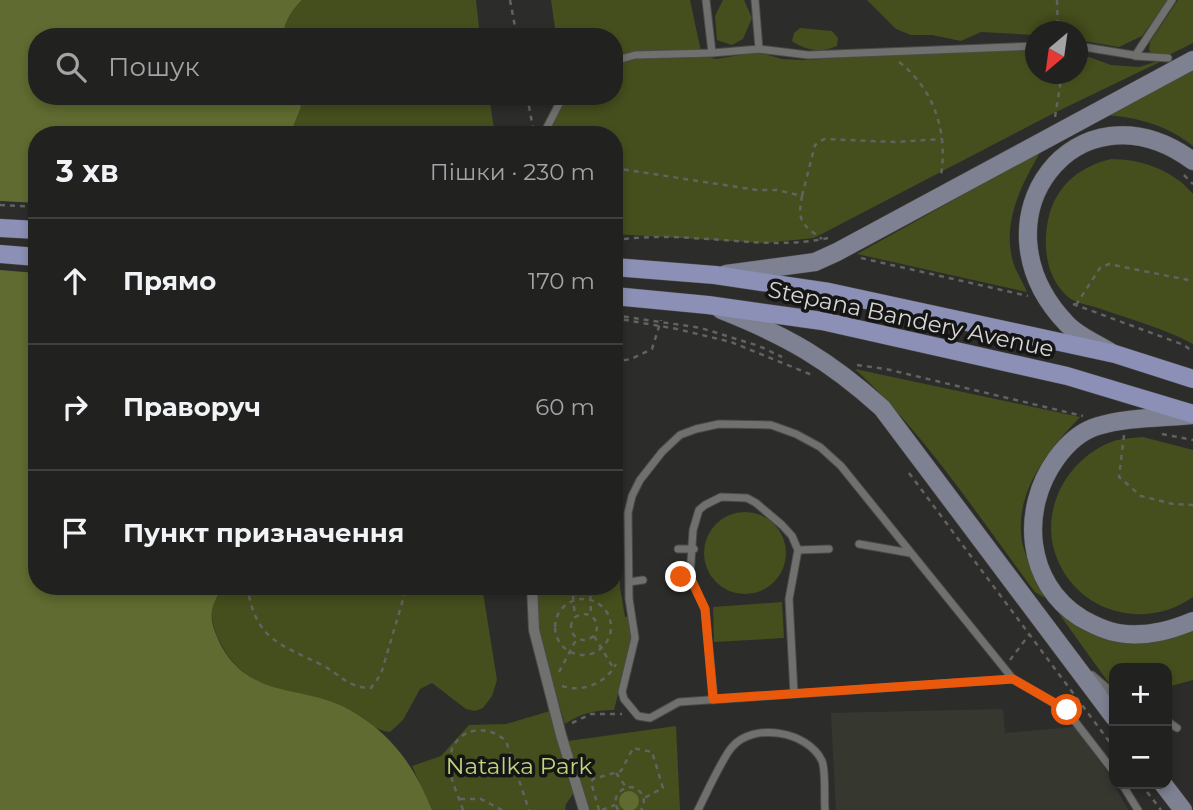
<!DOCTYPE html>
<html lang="uk">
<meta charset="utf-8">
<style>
:root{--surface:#212220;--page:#2d2f2d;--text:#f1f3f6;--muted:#a2a4a5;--line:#3e3f3e}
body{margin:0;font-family:Montserrat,sans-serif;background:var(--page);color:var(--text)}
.controls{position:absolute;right:21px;bottom:21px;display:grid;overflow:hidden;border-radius:14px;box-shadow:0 4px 10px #0003}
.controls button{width:63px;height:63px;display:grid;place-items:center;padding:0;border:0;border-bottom:2px solid var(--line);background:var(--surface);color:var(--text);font:35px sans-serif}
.compass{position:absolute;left:1025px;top:21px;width:63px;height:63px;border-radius:50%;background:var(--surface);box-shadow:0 4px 10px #0003;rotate:209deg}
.stop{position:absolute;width:21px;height:21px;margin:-16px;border:5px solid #ea580c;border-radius:50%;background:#fff}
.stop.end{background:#ea580c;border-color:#fff;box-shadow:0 2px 7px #0008}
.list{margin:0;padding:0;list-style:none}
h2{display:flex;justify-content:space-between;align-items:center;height:91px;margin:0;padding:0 28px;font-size:30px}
h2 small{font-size:23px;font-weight:400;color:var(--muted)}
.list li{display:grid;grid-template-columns:46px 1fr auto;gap:21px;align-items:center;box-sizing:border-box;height:126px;padding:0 28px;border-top:2px solid var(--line)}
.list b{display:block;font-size:26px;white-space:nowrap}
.list em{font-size:23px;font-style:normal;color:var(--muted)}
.icon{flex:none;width:38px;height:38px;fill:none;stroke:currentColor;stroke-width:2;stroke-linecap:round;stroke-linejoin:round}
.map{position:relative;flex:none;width:1193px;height:810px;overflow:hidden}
.search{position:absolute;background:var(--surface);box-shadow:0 4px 10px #0003;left:28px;top:28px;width:595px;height:77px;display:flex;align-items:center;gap:18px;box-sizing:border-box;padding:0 24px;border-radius:28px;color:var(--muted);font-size:26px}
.panel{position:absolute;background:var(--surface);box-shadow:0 4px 10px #0003;left:28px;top:126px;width:595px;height:469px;border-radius:28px}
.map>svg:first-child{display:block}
</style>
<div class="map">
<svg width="1193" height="810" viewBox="0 0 1193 810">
<rect width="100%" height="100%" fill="#2c2d2a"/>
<path fill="#363830" d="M1003,709L1005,733L1075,727L1108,773L1128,810H836L831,713Z"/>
<path fill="#454e1d" d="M302,0H476L480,37H284C282,24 293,9 302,0Z
M551,0H690L702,56L716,59L758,52L782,59L802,60L975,51H1035L1036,74H1078V53L1111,65L1139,67L1168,58L1052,114L814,238L765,243L614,234V135H546L558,111L551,96H614V37H551L555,28Z
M723,0H744L752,18L743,39L732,45L717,40L715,16Z
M867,0H1168L1142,36L1119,47L1078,40V32H1036L1035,35L981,32L961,41L932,35H911L896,29Z
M1178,0H1193V43L1169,55L1152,54L1149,50L1150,42Z
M800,28L832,31L838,38L837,46C822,53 806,51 792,41L794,33Z
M1193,67V146C1167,125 1137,117 1104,115Z
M299,96H489L495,135H290L301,107Z
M1041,151C1021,185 1002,222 1013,262C1016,272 1023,282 1027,292L857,254Z
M1111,159C1141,159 1173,170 1193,194V344C1164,328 1129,319 1098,308C1089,305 1075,303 1068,297C1044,276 1042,240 1050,212C1059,183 1082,166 1111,159Z
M855,369L1080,417C1048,451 1014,491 1022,542C1026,561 1039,579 1045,598L1035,592C978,516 925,434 855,369Z
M1143,437L1193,450V597C1147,630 1081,614 1058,561C1037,513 1066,460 1111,442C1121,438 1133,438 1143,437Z
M704 553a41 41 0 1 1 82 0a41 41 0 1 1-82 0Z
M614,523L619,524L620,588L625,617L630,616L632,639L614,710C595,710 581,713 565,724L537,629L535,586H614Z
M221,586H482L497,680L492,696L483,708L475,711L466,709L432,683L420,689L403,720L390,732C370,730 354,711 334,704C286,686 246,694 220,642C216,634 211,621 212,611C213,603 219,595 221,586Z
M782,602L784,638L714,642L713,607Z
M1052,604L1081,626L1193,628V680L1167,687V668H1114V685L1111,686Z
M550,711L575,791L566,804L565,810H432L412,766L441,756L469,725L506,724Z
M676,726L680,810H590L568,741Z"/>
<path fill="#5f6b30" d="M0,0H302C293,9 282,24 284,37H37V96H299L301,107L290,135H37V586H221C219,595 213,603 212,611C210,623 217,637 222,647C251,699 303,685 348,709C391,733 414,765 432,810H0Z
M619 801a10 10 0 1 1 20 0a10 10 0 1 1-20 0Z"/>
<path fill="#2c2d2a" d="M0,201L37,203V273L0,270Z"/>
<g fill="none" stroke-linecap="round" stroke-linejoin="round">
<g stroke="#4a4b49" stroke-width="9">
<path id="service" d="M706,0L712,53
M755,0L759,49
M1078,46L1139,56
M1168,58L1135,56L1172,0
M614,61L635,55L712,53L759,49L808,55L1036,46
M543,135L560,102L566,96
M859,544L910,553
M678,549H694
M629,582L643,580
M1092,675L1114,694
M1013,679L679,702L650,718L638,716L624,699L622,692L635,638L629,599L628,513L632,496L640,480L662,452L680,435L696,429L719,424L771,425L796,434L820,447L841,466L1013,679L1067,711L1114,772
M794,694L789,599L798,550
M714,700L705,609L690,577L693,530L699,510L705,505L721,497L747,498L756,503L782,525L792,536L798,550L829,549
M1167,721L1177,728
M1122,784L1138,810
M698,810C705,796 723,757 732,747C753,722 808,731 822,761C826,771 824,798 825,810"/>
</g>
<g stroke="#4a4b49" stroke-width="12">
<path id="pedestrian" d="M532,586L534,630L561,735L584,810"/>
</g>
<g stroke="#4a4b49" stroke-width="19">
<path id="secondary" d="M726,274L815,262L837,252L1193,60
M721,310C787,336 829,360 882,408L1114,717
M1112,353C1098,344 1078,336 1067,324C967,220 1077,76 1193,161
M1193,415C1162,418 1127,417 1098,426C1081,431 1066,445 1056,459C1020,509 1025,583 1081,618C1095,626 1110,633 1126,634C1150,636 1171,630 1193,621
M1163,784L1183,810"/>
</g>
<g stroke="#4a4b49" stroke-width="19">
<path id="primary" d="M0,228L37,230
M0,254L37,257
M614,267L715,275L829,292L1115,354L1193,379
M614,296L708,305L822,321L1067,376L1193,414"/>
</g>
<path stroke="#626360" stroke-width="2.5" stroke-dasharray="5 5" stroke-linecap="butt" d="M510,0L517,37
M1057,0L1058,32
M899,62C934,89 948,132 941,175
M527,96L533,128
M1055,117L1062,74
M614,168L757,190H777L802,196C797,222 802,224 822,239
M1184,175L1193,184
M802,196L815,145L824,139L895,142L942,139
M0,205L37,207
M614,231L618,245
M614,240C640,237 665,236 691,238C738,240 782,248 828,238
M861,258L1028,296
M1073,304L1184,345L1193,352
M1076,305L1100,268L1109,264L1193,281
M614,315L701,328L759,346L782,357
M614,318L677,329L731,342L812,375
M614,362L631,359L652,349L661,320
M857,365L886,369L1083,416
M1162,434L1193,440
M1124,435L1119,477L1141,496L1173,504L1193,505
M909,473L1114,748
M247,586C256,640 278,643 322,665C341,675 348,688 371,688L381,674L407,586
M572,586L575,617
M590,586L591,614
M555 627a28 28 0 1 1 56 0a28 28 0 1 1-56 0Z
M571 627a13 13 0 1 1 26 0a13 13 0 1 1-26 0Z
M594,636L614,669
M1010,660L1029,635
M559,672L577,638
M562,686C583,693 606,683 616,664
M572,723L591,714H622
M616,773L626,787
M1141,784L1161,810
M460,799H481L502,810
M463,810C459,798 448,773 449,762C452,729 484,721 506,741L529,810
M599,810L591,782L593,779L621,771L633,748L652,752L663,788L644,798
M602,810L615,805
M618,810C612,798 618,788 632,787C643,791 647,799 641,810"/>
<use href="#service" stroke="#70716e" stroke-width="7"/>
<use href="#pedestrian" stroke="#70716e" stroke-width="10"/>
<use href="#secondary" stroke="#7e8192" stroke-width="18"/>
<use href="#primary" stroke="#8c90b6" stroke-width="18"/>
</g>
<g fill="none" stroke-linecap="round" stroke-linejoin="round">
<path stroke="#ea580c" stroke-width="9" d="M681,577H690L705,609L713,699L1013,679L1067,710"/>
</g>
<g text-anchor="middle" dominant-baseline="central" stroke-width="7" stroke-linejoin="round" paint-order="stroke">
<g font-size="23" fill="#d6d6d5" stroke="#141514">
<text transform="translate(911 319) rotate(12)">Stepana Bandery Avenue</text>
</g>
<g font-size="23" fill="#c1d47d" stroke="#141514">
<text x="519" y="766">Natalka Park</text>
</g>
</g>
</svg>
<div class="controls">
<button>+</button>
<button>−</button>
</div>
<svg class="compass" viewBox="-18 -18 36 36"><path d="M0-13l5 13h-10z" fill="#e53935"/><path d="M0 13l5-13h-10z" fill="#a2a4a5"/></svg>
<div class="stop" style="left:1067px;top:710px"></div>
<div class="stop end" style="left:681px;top:577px"></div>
<div class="search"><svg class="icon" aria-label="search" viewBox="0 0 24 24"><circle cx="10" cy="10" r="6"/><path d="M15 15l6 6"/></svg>Пошук</div>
<section class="panel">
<h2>3 хв<small>Пішки · 230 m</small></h2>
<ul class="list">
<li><svg class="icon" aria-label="ahead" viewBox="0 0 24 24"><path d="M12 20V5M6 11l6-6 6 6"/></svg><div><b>Прямо</b></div><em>170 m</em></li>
<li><svg class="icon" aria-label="right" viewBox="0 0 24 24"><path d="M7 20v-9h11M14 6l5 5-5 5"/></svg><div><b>Праворуч</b></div><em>60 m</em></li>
<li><svg class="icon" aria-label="arrive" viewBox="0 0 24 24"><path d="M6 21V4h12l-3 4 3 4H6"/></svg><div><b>Пункт призначення</b></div></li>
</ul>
</section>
</div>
